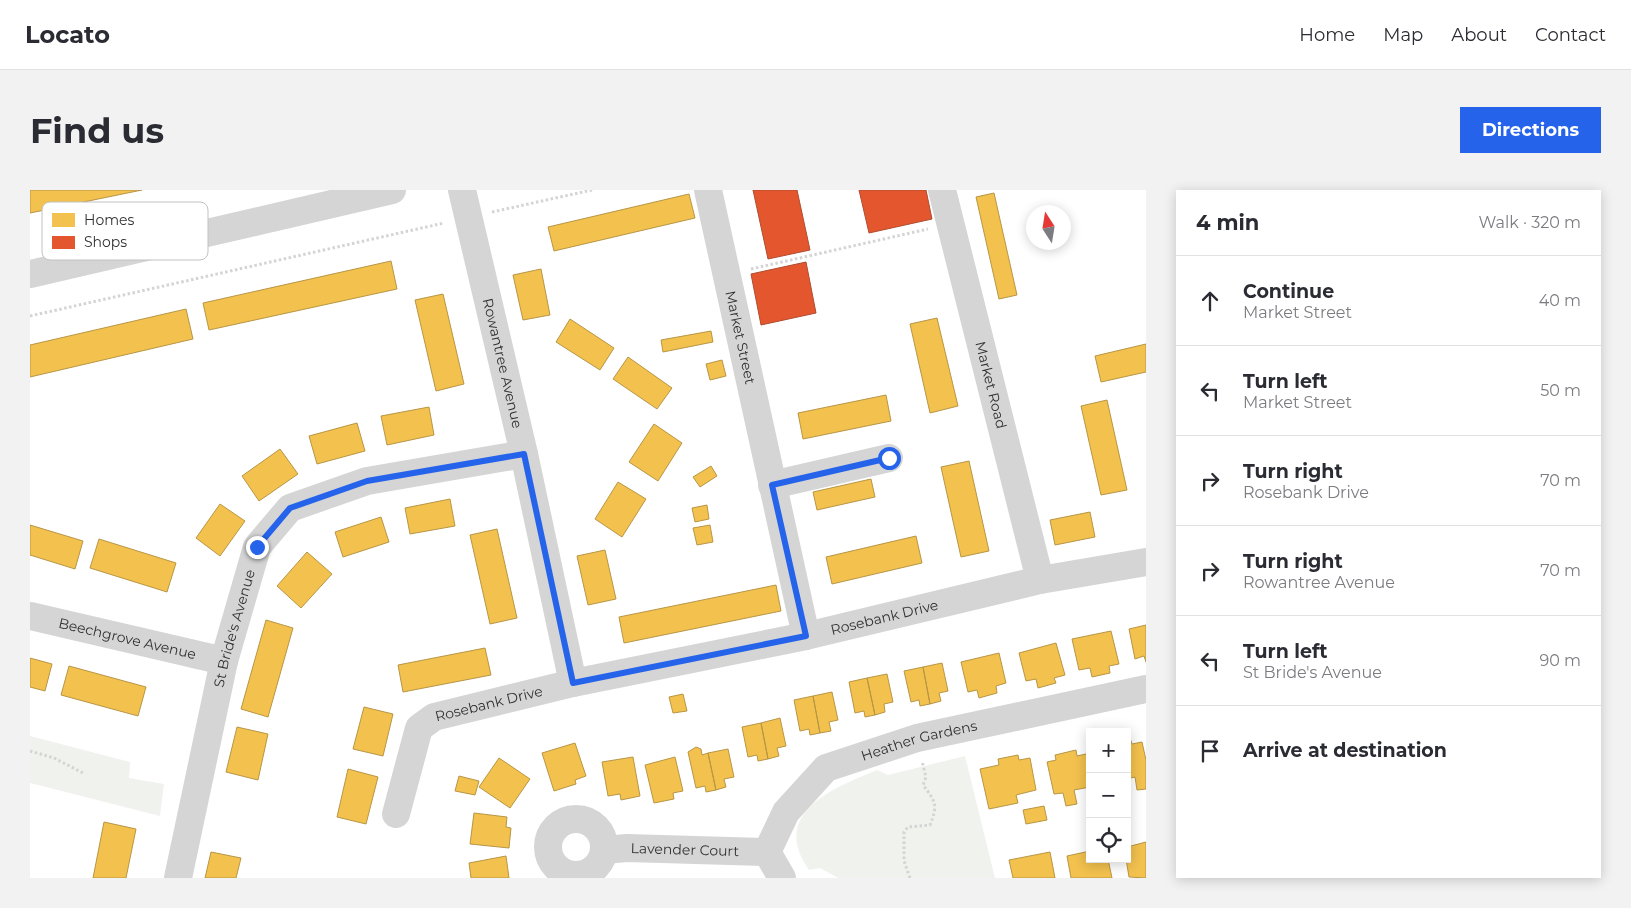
<!DOCTYPE html>
<meta charset="utf-8">
<style>
:root{--surface:#fff;--page:#f2f2f3;--text:#2b2b33;--muted:#7c7c81;--line:#e1e1e2;--accent:#2563eb}
body{margin:0;font-family:Montserrat,sans-serif;background:var(--page);color:var(--text)}
.controls{position:absolute;right:15px;bottom:15px;display:grid;overflow:hidden;border-radius:0px;box-shadow:0 2px 12px #0003}
.controls button{width:45px;height:45px;display:grid;place-items:center;padding:0;border:0;border-bottom:1px solid var(--line);background:var(--surface);color:var(--text);font:25px sans-serif}
.compass{position:absolute;left:996px;top:15px;width:45px;height:45px;border-radius:50%;background:var(--surface);box-shadow:0 2px 12px #0003;rotate:348deg}
.stop{position:absolute;width:15px;height:15px;margin:-11px;border:4px solid #2563eb;border-radius:50%;background:#fff}
.stop.end{background:#2563eb;border-color:#fff;box-shadow:0 1px 5px #0008}
.list{margin:0;padding:0;list-style:none}
h2{display:flex;justify-content:space-between;align-items:center;height:65px;margin:0;padding:0 20px;font-size:21px}
h2 small{font-size:16px;font-weight:400;color:var(--muted)}
.list li{display:grid;grid-template-columns:32px 1fr auto;gap:15px;align-items:center;box-sizing:border-box;height:90px;padding:0 20px;border-top:1px solid var(--line)}
.list b{display:block;font-size:19px;white-space:nowrap}
.list p{margin:0;font-size:16px;white-space:nowrap;color:var(--muted)}
.list em{font-size:16px;font-style:normal;color:var(--muted)}
.icon{flex:none;width:28px;height:28px;fill:none;stroke:currentColor;stroke-width:2;stroke-linecap:round;stroke-linejoin:round}
.map{position:relative;flex:none;width:1116px;height:688px;overflow:hidden;border-radius:0px}
header{display:flex;align-items:center;gap:30px;box-sizing:border-box;height:70px;padding:0 25px;background:var(--surface);border-bottom:1px solid var(--line)}
header strong{font-size:24px}
nav{display:flex;gap:28px;margin-inline-start:auto;font-size:18px}
.intro{display:flex;align-items:center;justify-content:space-between;box-sizing:border-box;height:120px;padding:0 30px}
h1{margin:0;font-size:35px}
.button{padding:12px 22px;border-radius:0px;background:var(--accent);color:#fff;font-size:18px;font-weight:700}
main{display:flex;gap:30px;padding:0 30px}
aside{flex:1;background:var(--surface);border-radius:0px;box-shadow:0 2px 12px #0003}
.map>svg:first-child{display:block}
</style>
<header>
<strong>Locato</strong>
<nav><a>Home</a><a>Map</a><a>About</a><a>Contact</a></nav>
</header>
<div class="intro"><h1>Find us</h1><a class="button">Directions</a></div>
<main>
<div class="map">
<svg width="1116" height="688" viewBox="0 0 1116 688">
<rect width="100%" height="100%" fill="#fff"/>
<path fill="#f0f3ed" d="M0,546L100,572L99,588L134,594L130,626L0,593Z
M935,566L965,688H808L790,678L779,680C739,623 803,598 847,580L858,585Z"/>
<path fill="#f2c14e" stroke="#b89645" d="M0,0H112L0,23Z
M964,3L987,105L969,109L946,7Z
M659,4L665,28L524,61L518,37Z
M361,71L367,99L179,140L173,113Z
M511,79L520,125L493,130L483,85Z
M413,104L434,194L406,201L385,110Z
M156,119L163,149L0,187V155Z
M907,128L928,216L900,223L880,134Z
M540,129L584,158L570,180L526,152Z
M681,141L683,152L633,162L631,150Z
M1116,154V182L1071,192L1065,166Z
M598,167L642,198L627,219L583,189Z
M692,170L696,186L680,190L676,174Z
M856,205L861,231L773,249L768,223Z
M1077,210L1097,300L1071,305L1051,216Z
M399,217L404,245L357,255L351,226Z
M327,233L335,261L287,274L279,246Z
M624,234L652,253L628,291L599,272Z
M250,259L268,284L229,311L212,286Z
M939,271L959,361L931,367L911,277Z
M681,276L687,286L670,297L663,287Z
M841,289L845,307L787,320L783,302Z
M588,292L616,309L592,347L565,329Z
M420,309L425,336L380,344L375,318Z
M190,314L215,331L190,366L166,348Z
M677,315L679,329L665,332L662,318Z
M1060,322L1065,347L1025,355L1020,330Z
M351,327L359,352L313,367L305,342Z
M0,335L53,351L45,379L0,365Z
M680,335L683,352L667,355L663,338Z
M467,339L487,428L460,434L440,345Z
M886,346L892,373L802,394L796,367Z
M69,349L146,373L137,402L60,378Z
M575,360L586,409L558,415L547,366Z
M277,362L302,384L271,418L247,396Z
M746,395L751,421L594,453L589,427Z
M236,430L263,438L238,527L211,519Z
M1116,435V472L1114,466L1105,469L1099,439Z
M1081,441L1089,474L1079,476L1080,483L1062,487L1060,478L1049,480L1042,449Z
M1026,453L1035,485L1024,488L1026,493L1008,498L1006,489L996,491L989,463Z
M455,458L461,485L373,502L368,475Z
M969,463L976,493L966,496L967,503L949,508L947,500L938,502L931,472Z
M0,468L22,474L15,501L0,497Z
M912,473L918,501L909,503L911,511L900,514L893,477Z
M39,476L116,497L108,526L31,505Z
M893,477L900,514L890,516L889,510L881,512L874,481Z
M857,484L863,512L854,514L855,522L845,525L837,488Z
M837,488L845,525L835,527L834,521L825,523L819,492Z
M802,502L808,530L799,532L801,541L790,543L783,506Z
M653,504L657,521L643,523L639,507Z
M783,506L790,543L780,545L779,539L770,541L764,510Z
M334,517L363,524L353,566L323,559Z
M750,528L756,556L747,558L749,566L738,569L731,533Z
M731,533L738,569L728,571L727,565L718,567L712,537Z
M207,537L238,544L228,590L196,582Z
M1100,548L1102,554L1112,552L1116,570V599L1107,600L1105,587L1097,589V549Z
M545,553L556,586L545,590L546,594L524,601L512,563Z
M666,557L671,559L672,565L678,563L686,600L676,602L675,596L666,598L658,562Z
M698,559L704,587L694,589L696,597L686,600L678,563Z
M1046,560L1047,566L1056,564L1060,578V597L1044,600L1047,614L1036,616L1033,603L1024,604L1017,572L1026,570L1025,565Z
M988,565L989,570L1000,568L1006,600L986,605L988,613L959,619L950,579L969,575L968,569Z
M603,567L610,606L591,610L590,604L578,606L572,572Z
M645,567L653,601L643,603L644,609L624,613L615,575Z
M469,568L500,589L480,618L449,597Z
M318,579L348,587L336,634L307,627Z
M429,586L449,591L445,605L425,601Z
M1014,616L1017,630L996,634L993,620Z
M444,623L477,627L476,637L481,638L479,658L440,654Z
M74,632L106,639L96,688H63Z
M1116,652V688L1099,687L1096,669L1097,657Z
M1060,661V669H1078L1082,688H1041L1037,666Z
M181,662L211,668L206,688H175Z
M1020,662L1025,688H983L979,670Z
M476,666L479,688H441L439,673Z"/>
<path fill="#e4572e" stroke="#ae4c2f" d="M723,0H767L780,60L738,69Z
M829,0H896L902,29L839,43Z
M776,72L786,123L731,135L721,84Z"/>
<g fill="none" stroke-linecap="round" stroke-linejoin="round">
<path stroke="#d4d4d4" stroke-width="3" stroke-dasharray="2.5 2.5" stroke-linecap="butt" d="M462,22L562,0
M721,79L898,39
M0,126L414,33
M0,561L24,568L53,583
M880,688L874,671V642L878,637L900,635C908,615 906,612 893,595L896,587L892,571"/>
<g stroke="#d5d5d5" stroke-width="28">
<path id="s1" d="M432,0L494,264L543,493"/>
<path id="s2" d="M678,0L776,446"/>
<path id="s3" d="M912,0L1010,390"/>
<path d="M0,84L362,0"/>
<path d="M742,295L859,268"/>
<path id="s4" d="M0,426L194,471"/>
<path id="s5" d="M366,624L389,538L404,527L543,493L776,446L1010,390L1116,372"/>
<circle cx="546" cy="657" r="28"/>
<path id="s6" d="M574,660L597,658L737,662"/>
<path id="s7" d="M148,688L194,471L227,357L260,318L337,291L494,264"/>
<path id="s8" d="M752,688L737,662L756,622L796,578L887,548L1116,499"/>
</g>
</g>
<g fill="none" stroke-linecap="round" stroke-linejoin="round">
<path stroke="#2563eb" stroke-width="6" d="M227,357L260,318L337,291L494,264L543,493L776,446L742,295L859,268"/>
</g>
<g text-anchor="middle" dominant-baseline="central" stroke-width="5" stroke-linejoin="round" paint-order="stroke">
<g font-size="14" fill="#313131" stroke="#fff">
<text stroke="none"><textPath href="#s2" startOffset="151">Market Street</textPath></text>
<text stroke="none"><textPath href="#s1" startOffset="178">Rowantree Avenue</textPath></text>
<text stroke="none"><textPath href="#s3" startOffset="201">Market Road</textPath></text>
<text stroke="none"><textPath href="#s5" startOffset="569">Rosebank Drive</textPath></text>
<text stroke="none"><textPath href="#s7" startOffset="256">St Bride's Avenue</textPath></text>
<text stroke="none"><textPath href="#s4" startOffset="100">Beechgrove Avenue</textPath></text>
<text stroke="none"><textPath href="#s5" startOffset="164">Rosebank Drive</textPath></text>
<text stroke="none"><textPath href="#s8" startOffset="231">Heather Gardens</textPath></text>
<text stroke="none"><textPath href="#s6" startOffset="81">Lavender Court</textPath></text>
</g>
</g>
<rect x="12" y="12" width="166" height="58" rx="8" fill="#fff" stroke="#c1c1c1" stroke-width="1"/>
<rect x="22" y="23" width="23" height="14" fill="#f2c14e"/>
<rect x="22" y="46" width="23" height="13" fill="#e4572e"/>
<g font-size="14" fill="#313131">
<text x="54" y="35">Homes</text>
<text x="54" y="57">Shops</text>
</g>
</svg>
<div class="controls">
<button>+</button>
<button>−</button>
<button><svg class="icon" aria-label="locate" viewBox="0 0 24 24"><circle cx="12" cy="12" r="6"/><path d="M12 2v4M12 18v4M2 12h4M18 12h4"/></svg></button>
</div>
<svg class="compass" viewBox="-18 -18 36 36"><path d="M0-13l5 13h-10z" fill="#e53935"/><path d="M0 13l5-13h-10z" fill="#7c7c81"/></svg>
<div class="stop" style="left:859px;top:268px"></div>
<div class="stop end" style="left:227px;top:357px"></div>
</div>
<aside>
<h2>4 min<small>Walk · 320 m</small></h2>
<ul class="list">
<li><svg class="icon" aria-label="ahead" viewBox="0 0 24 24"><path d="M12 20V5M6 11l6-6 6 6"/></svg><div><b>Continue</b><p>Market Street</p></div><em>40 m</em></li>
<li><svg class="icon" aria-label="left" viewBox="0 0 24 24"><path d="M17 20v-9H6M10 6l-5 5 5 5"/></svg><div><b>Turn left</b><p>Market Street</p></div><em>50 m</em></li>
<li><svg class="icon" aria-label="right" viewBox="0 0 24 24"><path d="M7 20v-9h11M14 6l5 5-5 5"/></svg><div><b>Turn right</b><p>Rosebank Drive</p></div><em>70 m</em></li>
<li><svg class="icon" aria-label="right" viewBox="0 0 24 24"><path d="M7 20v-9h11M14 6l5 5-5 5"/></svg><div><b>Turn right</b><p>Rowantree Avenue</p></div><em>70 m</em></li>
<li><svg class="icon" aria-label="left" viewBox="0 0 24 24"><path d="M17 20v-9H6M10 6l-5 5 5 5"/></svg><div><b>Turn left</b><p>St Bride's Avenue</p></div><em>90 m</em></li>
<li><svg class="icon" aria-label="arrive" viewBox="0 0 24 24"><path d="M6 21V4h12l-3 4 3 4H6"/></svg><div><b>Arrive at destination</b></div></li>
</ul>
</aside>
</main>
